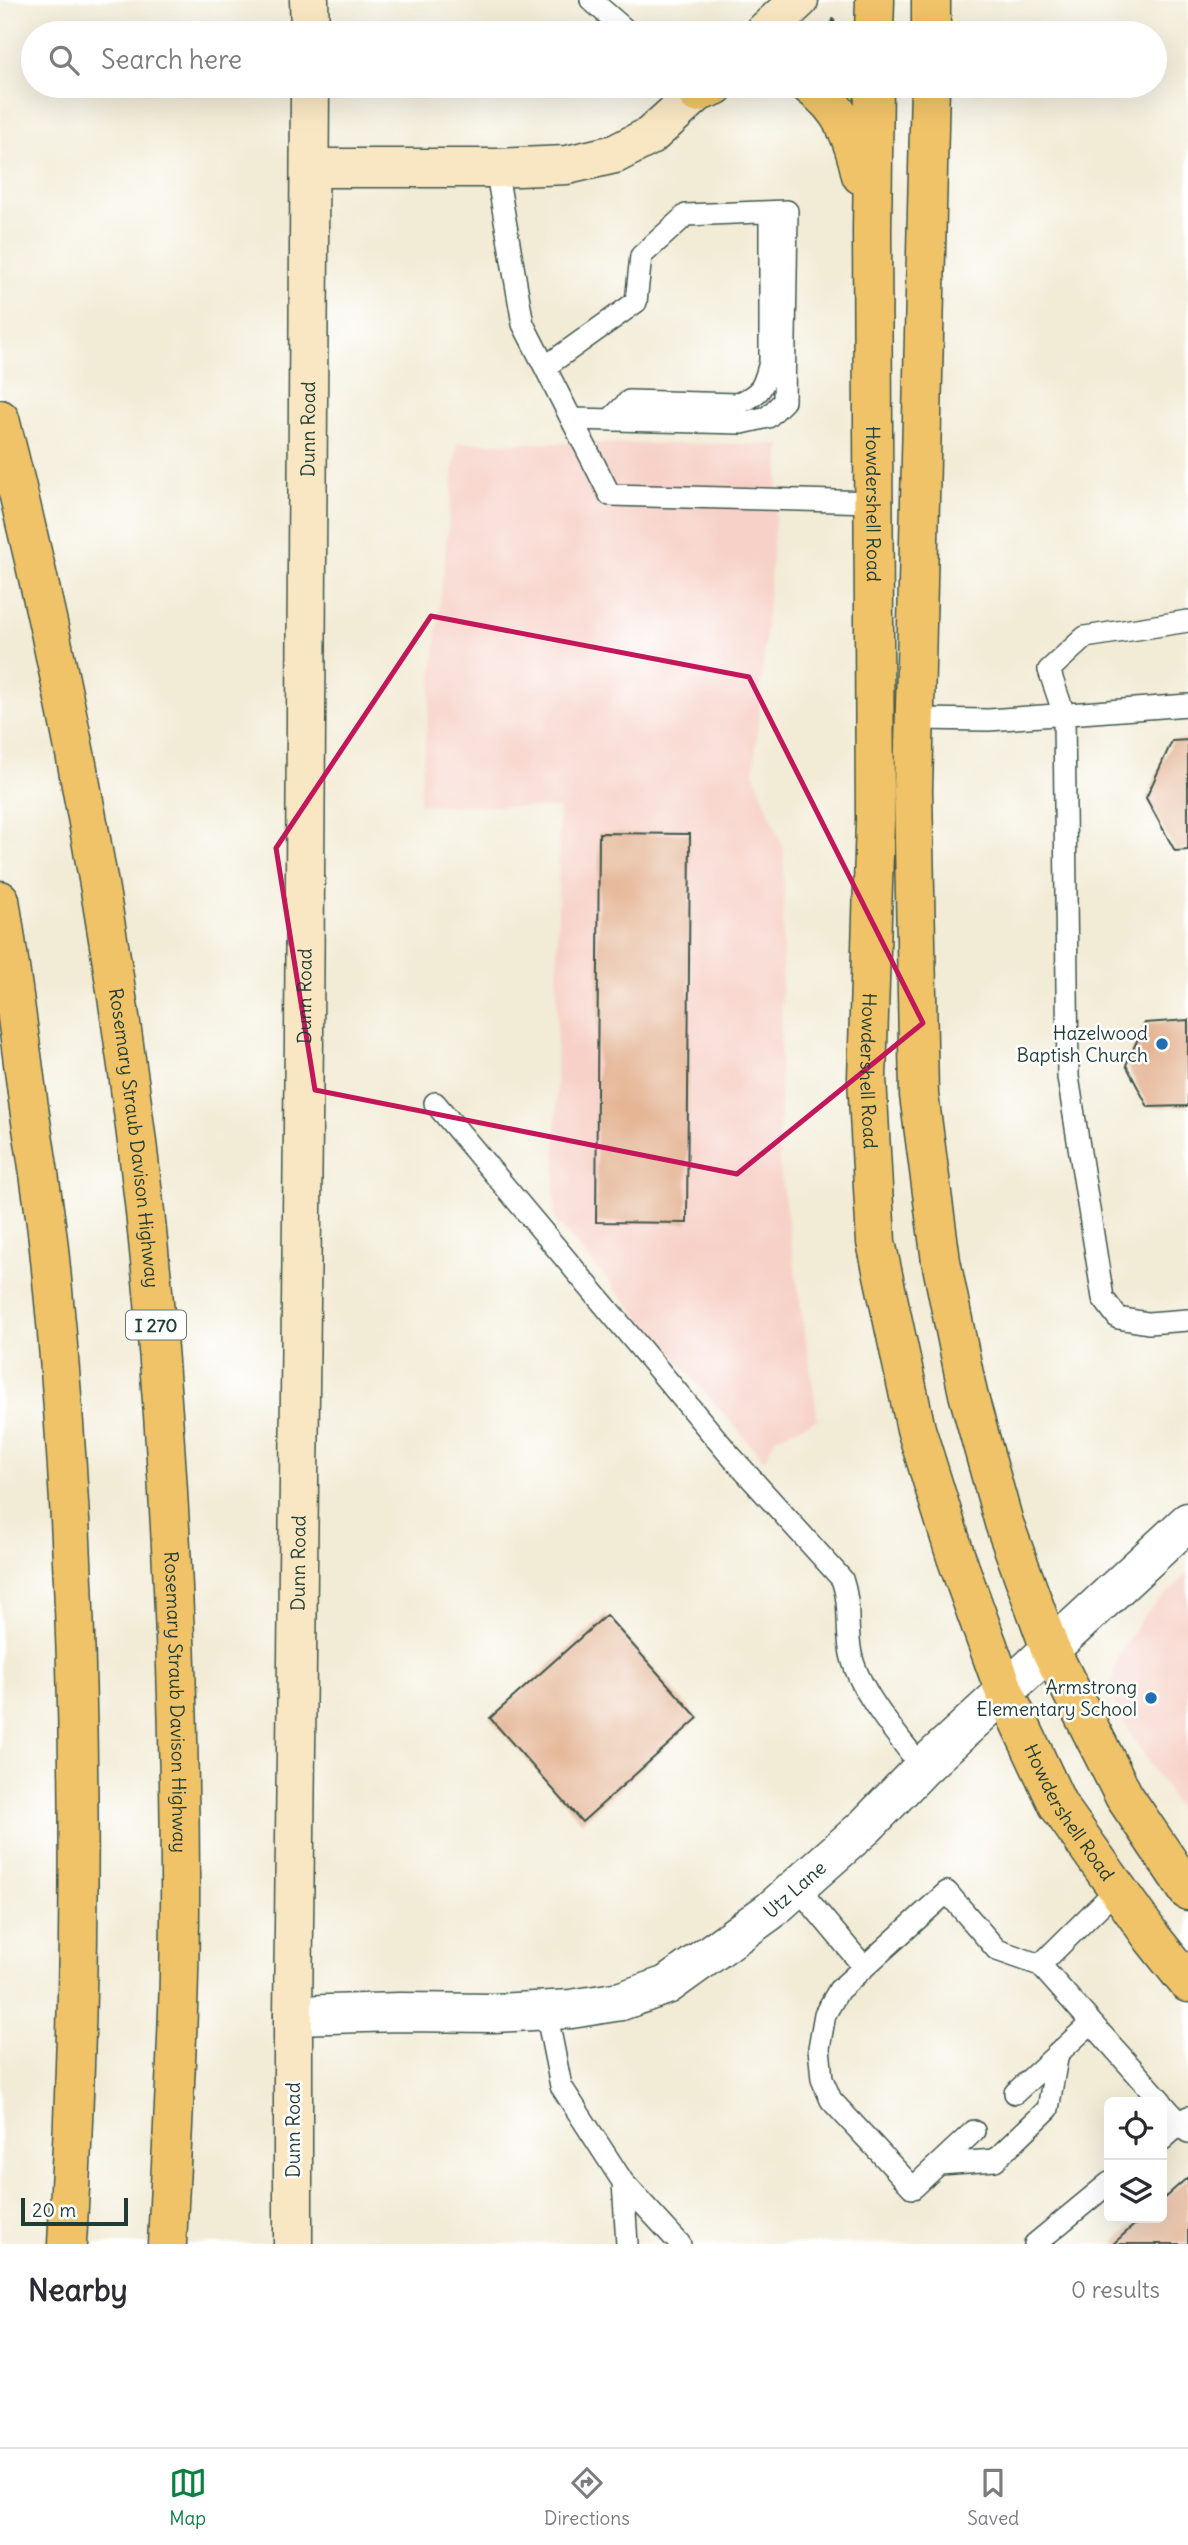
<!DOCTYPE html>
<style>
:root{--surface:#fff;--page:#f7f7f7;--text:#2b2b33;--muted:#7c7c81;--line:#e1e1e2;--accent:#0b8043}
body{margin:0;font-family:Delius,sans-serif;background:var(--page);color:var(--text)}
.controls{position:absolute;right:21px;bottom:21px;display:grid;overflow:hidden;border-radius:10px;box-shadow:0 7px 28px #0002}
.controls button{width:63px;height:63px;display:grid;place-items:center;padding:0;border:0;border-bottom:2px solid var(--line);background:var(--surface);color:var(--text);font:35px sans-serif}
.scale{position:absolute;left:21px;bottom:18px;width:107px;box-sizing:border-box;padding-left:7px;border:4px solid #1f3d34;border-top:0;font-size:19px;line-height:24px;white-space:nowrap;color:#1f3d34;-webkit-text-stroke:5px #fff;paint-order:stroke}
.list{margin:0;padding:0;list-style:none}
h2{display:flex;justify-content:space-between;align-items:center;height:91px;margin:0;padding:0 28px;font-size:30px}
h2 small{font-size:23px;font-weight:400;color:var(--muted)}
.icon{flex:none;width:38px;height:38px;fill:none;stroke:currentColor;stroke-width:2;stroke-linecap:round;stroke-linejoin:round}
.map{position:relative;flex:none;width:1188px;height:2244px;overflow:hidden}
.search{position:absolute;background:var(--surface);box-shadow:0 7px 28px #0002;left:21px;right:21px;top:21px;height:77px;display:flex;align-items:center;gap:18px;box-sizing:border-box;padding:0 24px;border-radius:38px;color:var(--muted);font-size:26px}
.sheet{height:203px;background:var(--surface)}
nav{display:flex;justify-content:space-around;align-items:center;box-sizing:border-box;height:98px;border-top:2px solid var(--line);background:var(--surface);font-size:19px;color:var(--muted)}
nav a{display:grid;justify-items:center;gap:4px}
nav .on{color:var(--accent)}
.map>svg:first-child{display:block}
</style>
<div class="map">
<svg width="1188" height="2244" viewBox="0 0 1188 2244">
<rect width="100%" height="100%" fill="#fff"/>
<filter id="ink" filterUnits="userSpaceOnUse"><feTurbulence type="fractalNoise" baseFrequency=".0143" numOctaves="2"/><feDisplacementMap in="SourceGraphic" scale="14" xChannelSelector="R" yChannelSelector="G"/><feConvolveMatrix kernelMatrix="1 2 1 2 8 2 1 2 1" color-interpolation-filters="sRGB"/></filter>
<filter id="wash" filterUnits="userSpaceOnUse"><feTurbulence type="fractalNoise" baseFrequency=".00686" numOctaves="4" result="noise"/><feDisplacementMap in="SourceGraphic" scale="28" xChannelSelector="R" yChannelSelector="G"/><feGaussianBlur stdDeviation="1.57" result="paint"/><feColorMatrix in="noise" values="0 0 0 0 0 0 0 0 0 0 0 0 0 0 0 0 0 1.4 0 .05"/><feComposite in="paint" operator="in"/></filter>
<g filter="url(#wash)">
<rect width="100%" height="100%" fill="#f2ebd5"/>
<path fill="#f7d1c7" d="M457,443L781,444L754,772L784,851L779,1164L818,1419L776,1437L764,1460L555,1220L559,808L419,804Z
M1188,1574V1824L1117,1712L1112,1685L1118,1655L1145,1614Z"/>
<g id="blocks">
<path fill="#e4b493" d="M1188,740V850L1175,851L1146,798L1172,741Z
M599,833L690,834L687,1223L596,1222Z
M1188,1020V1106L1148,1107L1126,1065L1145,1023Z
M606,1615L698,1718L582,1822L490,1718Z
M1188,2177V2244H1113L1142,2218H1162V2200Z"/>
</g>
</g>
<g filter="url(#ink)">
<use href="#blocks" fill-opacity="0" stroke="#3f574c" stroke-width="2"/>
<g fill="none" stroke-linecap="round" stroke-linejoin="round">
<g stroke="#3f574c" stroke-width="24">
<path id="lane" d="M591,0L629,33
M496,168L523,324L610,495L873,502
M545,367L636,302L641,256L686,215L787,211L784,401L768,417L742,423L572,419
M610,420L629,401L737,404C762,394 764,386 770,362V212
M1188,621L1085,637L1049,670L1064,714L1068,1077L1103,1298L1118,1318L1148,1323L1188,1320
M915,719L989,720L1188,705
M435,1103L729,1454L842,1579C851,1605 846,1622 850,1648C855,1688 898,1735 922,1768
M797,1887L864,1967
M1117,1889L1040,1965L1162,2102
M546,2011L561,2086L623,2182L627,2244
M1015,2093L1091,2023
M1162,2103L1188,2132
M974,2131L913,2188L831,2100L822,2079L819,2048L825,2014L839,1990L947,1892L997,1950L1040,1965
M1162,2140L1188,2117
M940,2164L995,2160L1048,2109L1058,2053
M623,2182L680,2244
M1035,2244L1109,2183"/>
</g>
<g stroke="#3f574c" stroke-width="41">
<g id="street">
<path id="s1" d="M293,2015L400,2012L494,2013L571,2009L621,2001L667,1985L770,1911L866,1826L922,1768L1188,1522"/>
</g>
</g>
<g stroke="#3f574c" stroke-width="41">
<g id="secondary">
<path d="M309,0L310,33"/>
<path d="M763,33L799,0"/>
<path d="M311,168H496L567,165L615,154L650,136L705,86"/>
<path id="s2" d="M293,2244V2015L304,1037L310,86"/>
</g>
</g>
<g stroke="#3f574c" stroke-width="41">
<g id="primary">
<path d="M874,33L875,0"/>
<path d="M931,33V0"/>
<path d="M810,86C842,108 853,138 861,175"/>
<path id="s3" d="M874,86L872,230L875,820L867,1078L876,1242L916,1429L956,1557L1004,1690L1058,1805L1153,1939L1188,1983"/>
<path d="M930,86L913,790L919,1095L941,1261L968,1394L1004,1523L1050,1649L1124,1796L1188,1891"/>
<path d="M697,93L715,86"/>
</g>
</g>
<g stroke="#3f574c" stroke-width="41">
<g id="highway">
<path id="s4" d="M0,419C73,708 127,1004 154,1302C171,1492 179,1683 180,1874C181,1997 173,2121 167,2244"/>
<path d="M0,900C11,970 20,1039 29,1108C36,1155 44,1202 49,1249C83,1580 86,1913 67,2244"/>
</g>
</g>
<path stroke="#3f574c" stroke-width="4.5" stroke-dasharray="5 5" stroke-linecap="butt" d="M830,33L834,17"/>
<use href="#lane" stroke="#fff" stroke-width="21"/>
<use href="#street" stroke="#fff" stroke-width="38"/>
<use href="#secondary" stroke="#f9e7c3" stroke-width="38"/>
<use href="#primary" stroke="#f1c369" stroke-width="38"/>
<use href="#highway" stroke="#f1c369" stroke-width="38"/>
</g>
</g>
<path fill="none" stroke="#c2185b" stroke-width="5" stroke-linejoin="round" d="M431,616L749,677L923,1023L737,1174L315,1090L276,848Z"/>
<g fill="#1f6fb2" stroke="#fff" stroke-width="2.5">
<circle cx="1162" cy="1044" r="7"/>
<circle cx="1151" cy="1698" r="7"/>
</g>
<g text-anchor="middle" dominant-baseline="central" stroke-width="5" stroke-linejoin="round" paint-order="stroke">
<rect fill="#fff" stroke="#627771" stroke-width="2" x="126" y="1310.5" width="60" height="29" rx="5"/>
<g font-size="18" font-weight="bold" fill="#1f3d34">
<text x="156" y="1325">I 270</text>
</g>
<g font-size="19" fill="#1f3d34" stroke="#fff">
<text stroke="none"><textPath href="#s2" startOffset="1815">Dunn Road</textPath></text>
<text stroke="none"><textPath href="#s3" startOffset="418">Howdershell Road</textPath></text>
<text stroke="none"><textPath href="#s2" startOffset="1248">Dunn Road</textPath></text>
<text stroke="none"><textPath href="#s3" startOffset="985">Howdershell Road</textPath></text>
<text stroke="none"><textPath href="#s4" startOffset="732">Rosemary Straub Davison Highway</textPath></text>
<text stroke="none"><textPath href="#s2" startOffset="681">Dunn Road</textPath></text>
<text stroke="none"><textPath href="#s4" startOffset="1298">Rosemary Straub Davison Highway</textPath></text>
<text stroke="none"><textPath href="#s3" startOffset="1762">Howdershell Road</textPath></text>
<text stroke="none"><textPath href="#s1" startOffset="537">Utz Lane</textPath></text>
<text transform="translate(293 2130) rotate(-90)">Dunn Road</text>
</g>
<g font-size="19" fill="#1f3d34" stroke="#fff" text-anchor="end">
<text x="1148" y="1033">Hazelwood<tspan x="1148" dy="22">Baptish Church</tspan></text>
<text x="1137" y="1687">Armstrong<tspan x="1137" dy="22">Elementary School</tspan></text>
</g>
</g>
</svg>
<div class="controls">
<button><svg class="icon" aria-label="locate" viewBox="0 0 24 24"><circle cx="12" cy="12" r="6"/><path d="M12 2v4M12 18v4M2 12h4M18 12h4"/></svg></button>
<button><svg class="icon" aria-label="layers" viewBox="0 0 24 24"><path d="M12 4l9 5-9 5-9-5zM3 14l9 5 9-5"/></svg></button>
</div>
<div class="scale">20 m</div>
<div class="search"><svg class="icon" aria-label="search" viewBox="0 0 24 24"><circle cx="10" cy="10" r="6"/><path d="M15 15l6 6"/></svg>Search here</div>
</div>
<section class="sheet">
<h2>Nearby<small>0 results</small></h2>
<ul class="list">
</ul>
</section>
<nav>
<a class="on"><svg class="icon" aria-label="map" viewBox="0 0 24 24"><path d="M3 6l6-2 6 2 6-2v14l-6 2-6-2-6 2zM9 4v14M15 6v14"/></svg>Map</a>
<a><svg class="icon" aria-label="directions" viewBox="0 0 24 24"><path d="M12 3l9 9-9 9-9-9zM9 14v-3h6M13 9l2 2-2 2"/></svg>Directions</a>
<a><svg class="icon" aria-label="saved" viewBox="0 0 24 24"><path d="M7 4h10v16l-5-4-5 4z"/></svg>Saved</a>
</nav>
